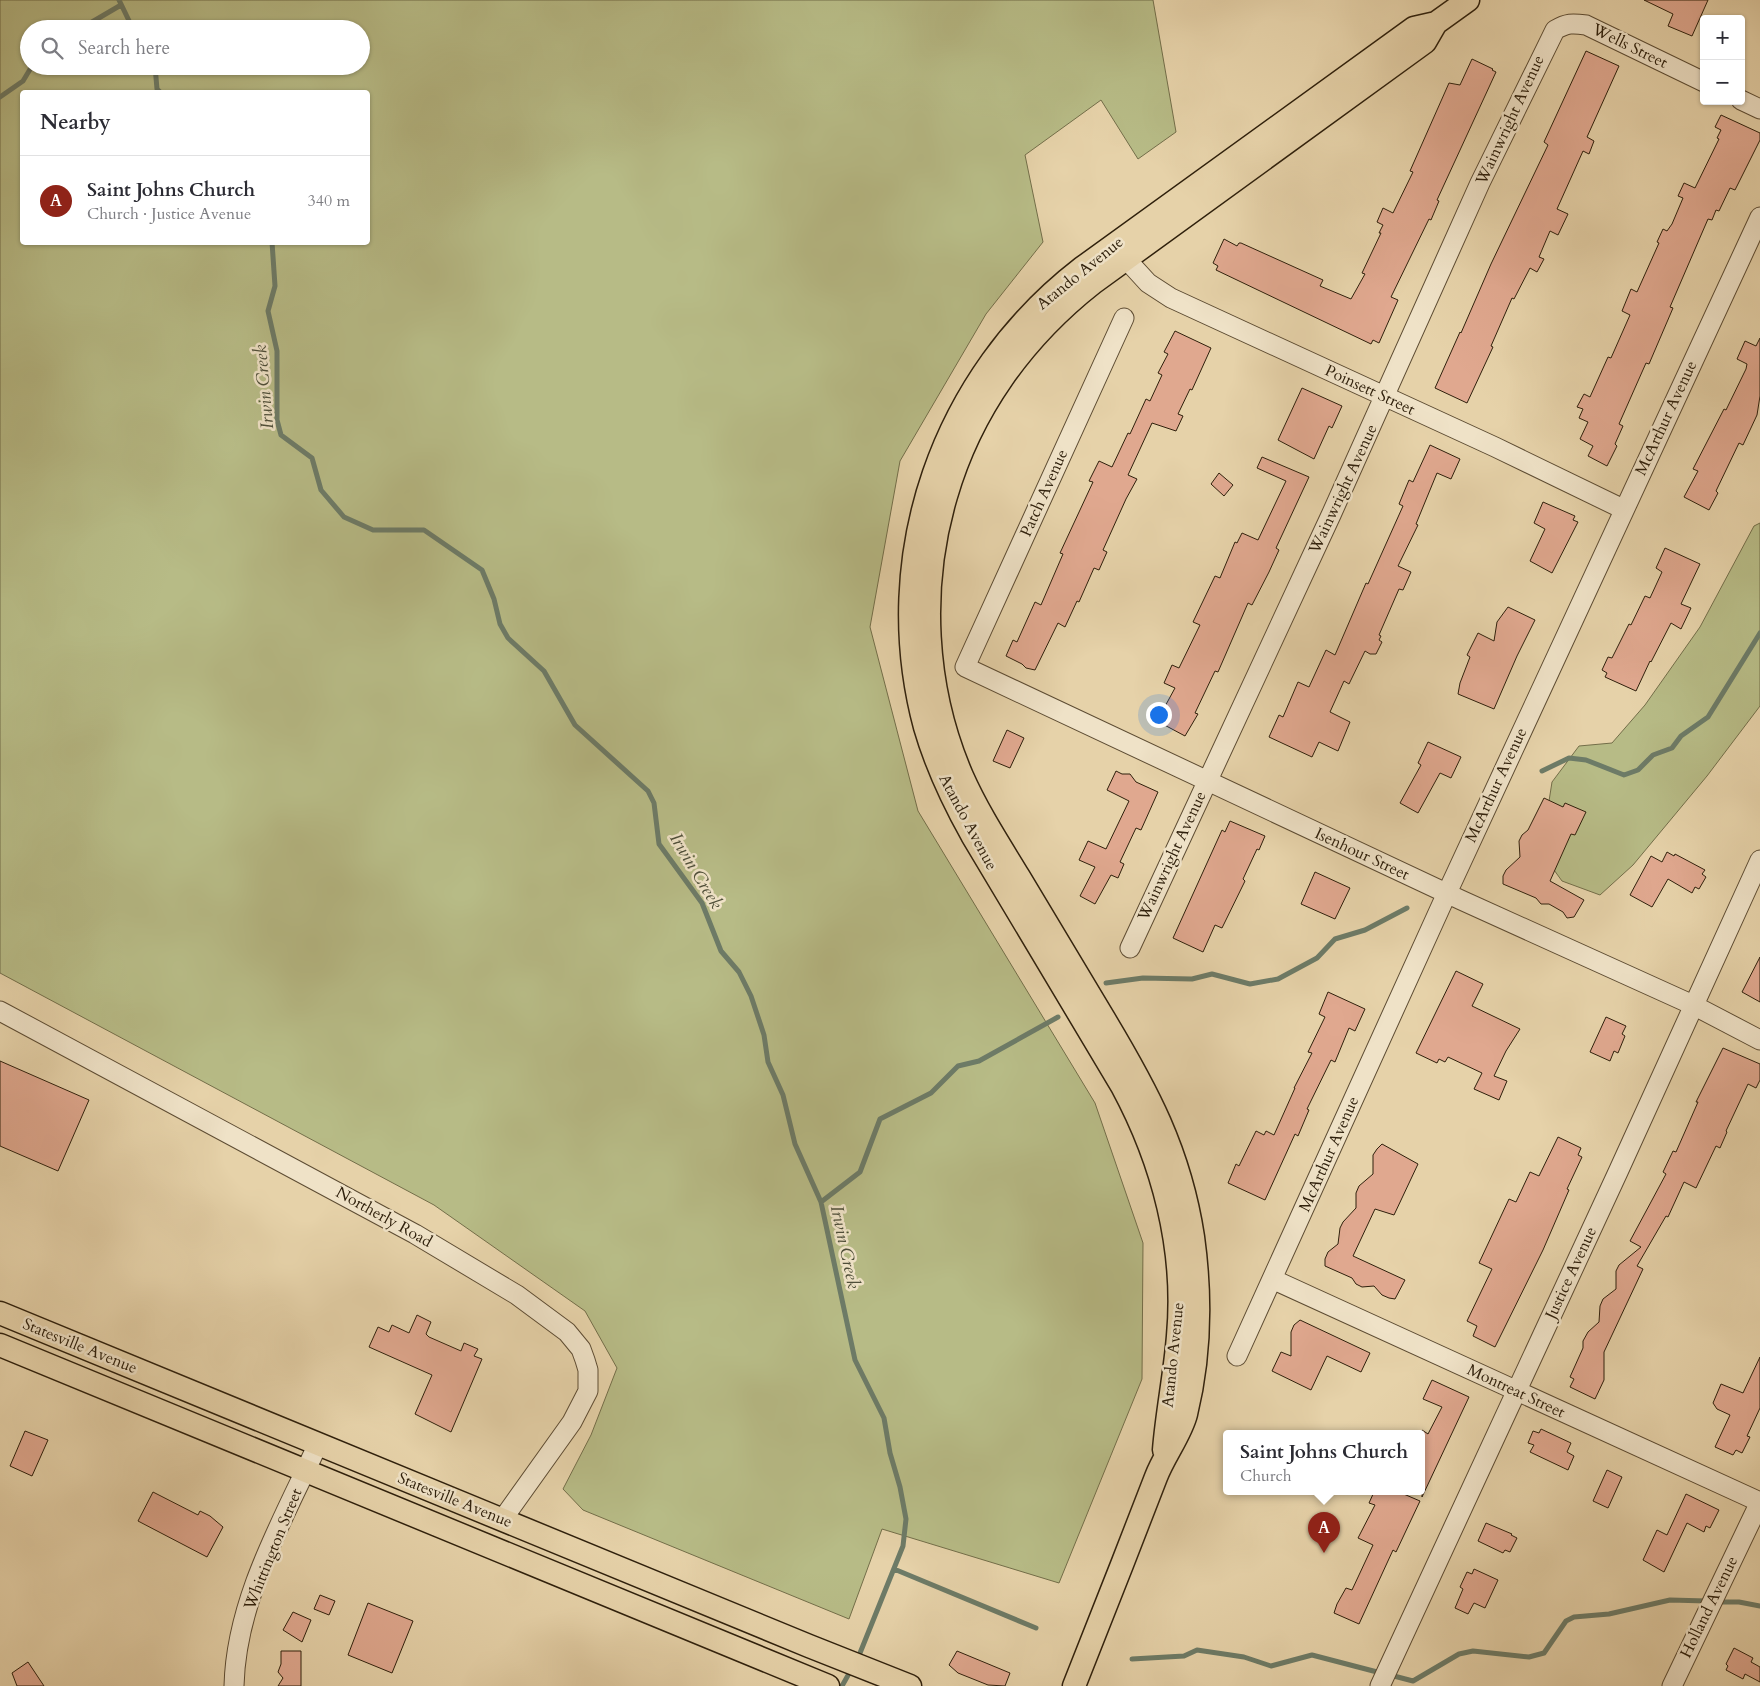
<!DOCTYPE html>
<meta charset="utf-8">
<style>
:root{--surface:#fff;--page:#f7f7f7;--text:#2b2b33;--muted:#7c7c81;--line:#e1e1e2;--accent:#8f2418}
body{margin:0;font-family:Cardo,serif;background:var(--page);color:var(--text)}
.controls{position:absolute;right:15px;top:15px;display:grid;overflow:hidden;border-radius:5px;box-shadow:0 1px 4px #0004}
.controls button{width:45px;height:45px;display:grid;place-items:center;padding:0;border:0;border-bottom:1px solid var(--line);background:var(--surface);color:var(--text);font:25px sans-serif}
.you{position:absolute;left:1158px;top:714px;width:18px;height:18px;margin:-12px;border:4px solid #fff;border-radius:50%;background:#1a73e8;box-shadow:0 0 0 8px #1a73e833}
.badge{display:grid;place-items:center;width:32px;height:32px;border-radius:50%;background:var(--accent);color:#fff;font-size:16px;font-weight:700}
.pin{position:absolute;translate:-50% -41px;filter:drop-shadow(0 1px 2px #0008)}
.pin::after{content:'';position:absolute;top:26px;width:18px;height:15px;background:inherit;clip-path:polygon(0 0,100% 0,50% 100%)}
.popup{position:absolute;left:1223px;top:1430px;width:202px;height:65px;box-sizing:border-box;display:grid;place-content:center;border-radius:5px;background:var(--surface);filter:drop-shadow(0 1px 4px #0005);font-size:16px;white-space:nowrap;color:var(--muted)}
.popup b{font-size:19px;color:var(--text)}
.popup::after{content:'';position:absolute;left:50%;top:100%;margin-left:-10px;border:10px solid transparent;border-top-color:var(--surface)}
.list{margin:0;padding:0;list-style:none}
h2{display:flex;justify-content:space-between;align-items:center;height:65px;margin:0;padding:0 20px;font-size:21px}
h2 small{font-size:16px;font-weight:400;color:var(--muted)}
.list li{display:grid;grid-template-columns:32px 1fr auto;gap:15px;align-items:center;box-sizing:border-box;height:90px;padding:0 20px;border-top:1px solid var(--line)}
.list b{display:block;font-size:19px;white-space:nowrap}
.list p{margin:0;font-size:16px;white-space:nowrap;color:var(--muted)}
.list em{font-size:16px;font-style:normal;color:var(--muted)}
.icon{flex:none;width:28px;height:28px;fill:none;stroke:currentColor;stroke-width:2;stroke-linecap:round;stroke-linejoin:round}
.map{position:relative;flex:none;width:1760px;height:1686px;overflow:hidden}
.search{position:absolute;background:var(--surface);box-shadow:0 1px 4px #0004;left:20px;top:20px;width:350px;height:55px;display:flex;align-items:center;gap:12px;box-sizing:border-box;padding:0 18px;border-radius:28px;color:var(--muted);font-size:19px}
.panel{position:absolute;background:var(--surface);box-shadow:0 1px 4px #0004;left:20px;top:90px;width:350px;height:155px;border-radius:5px}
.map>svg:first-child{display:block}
</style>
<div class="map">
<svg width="1760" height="1686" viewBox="0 0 1760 1686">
<rect width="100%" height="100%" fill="#e6d2a9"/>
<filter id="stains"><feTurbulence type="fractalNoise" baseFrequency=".004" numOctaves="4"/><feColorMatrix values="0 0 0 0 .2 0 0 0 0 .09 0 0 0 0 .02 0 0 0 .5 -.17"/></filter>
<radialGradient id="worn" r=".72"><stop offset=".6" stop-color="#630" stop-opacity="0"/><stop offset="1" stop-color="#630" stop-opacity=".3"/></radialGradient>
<path fill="#b7bb86" stroke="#736e49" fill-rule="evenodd" d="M0,0H1153L1176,132L1138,159L1101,100L1025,155L1043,242L986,314L900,461L870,627L918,811L1095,1103L1143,1243L1142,1379L1059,1583L882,1529L849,1619L583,1510L563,1489L591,1435L617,1368L585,1311L434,1205L0,973ZM29,29H361V66H29ZM22,92H368V242H22Z
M1760,523V706L1707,776L1633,865L1600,895L1562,881L1541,852L1552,782L1579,746L1612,743L1645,705L1700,627L1754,526Z"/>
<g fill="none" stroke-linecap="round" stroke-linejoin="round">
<path stroke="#6d7b67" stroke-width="5" d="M119,0L133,29
M80,29L121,5
M155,66L157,89L160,92
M0,97L23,81L32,66
M272,242L275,286L268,311L277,351V420L281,435L312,458L321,490L344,517L373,530H424L482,570L494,599L500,624L508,638L544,671L575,725L648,791L654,803L659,844L702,903L721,951L739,972L751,996L764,1035L768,1062L783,1095L795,1144L821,1202L855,1360L884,1418L890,1453L900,1487L906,1519L903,1546L858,1658
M1542,771L1569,758L1586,760L1624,775L1638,770L1653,755L1672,748L1681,736L1708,717L1760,633
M1106,983L1143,978L1192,979L1212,974L1250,984L1278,979L1317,958L1335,939L1365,930L1407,908
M821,1202L860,1172L880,1119L931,1093L958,1066L979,1061L1058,1017
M894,1569L1036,1628
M1716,1602H1739L1760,1606
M1132,1659L1184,1656L1197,1650L1244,1657L1271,1666L1312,1655L1381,1673
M1390,1675L1413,1681L1459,1654L1473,1651L1529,1657L1544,1653L1566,1621L1574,1617L1609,1614L1670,1600L1707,1601
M842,1686L851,1670"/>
</g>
<path fill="#e0a88f" stroke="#2f200c" d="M1644,0H1708L1692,36L1668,26L1673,14Z
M1586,51L1619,66L1587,137L1594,141L1589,154L1583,151L1557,209L1568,214L1558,235L1550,231L1539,257L1544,259L1537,272L1530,268L1514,299L1512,298L1491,346L1493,347L1467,403L1435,388L1460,332L1461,333L1491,264L1548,145L1544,142Z
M1472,59L1493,69L1492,70L1496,72L1437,200L1439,201L1431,220L1429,219L1391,297L1398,300L1379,343L1373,340L1371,344L1216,270L1218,266L1213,263L1224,239L1237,246L1239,243H1241L1323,280L1320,286L1351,299L1365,274L1362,273L1381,233H1379L1383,225L1377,222L1383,208L1393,213L1413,172L1410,171L1449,83L1460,85Z
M1721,115L1760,133V140L1735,190L1730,188L1719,211L1716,210L1712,220L1708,219L1670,307L1673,308L1649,364L1646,363L1619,424L1623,426L1615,444L1617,446L1607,466L1588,456L1593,446L1580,439L1588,422L1579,418L1583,409L1577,407L1584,394L1590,397L1608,357L1611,358L1630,315L1622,311L1631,289L1637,292L1659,243L1657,242L1663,229L1667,231L1672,224L1683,198L1678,196L1684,183L1695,188L1719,139L1717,138L1721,130L1715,127Z
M1175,331L1211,348L1192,390L1190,389L1178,414L1183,416L1176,431L1152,423L1128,475L1137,479L1126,499L1103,550L1107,552L1099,570L1094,568L1079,602L1077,601L1065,627L1058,623L1035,670L1026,668L1022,664L1006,656L1013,640L1017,642L1035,602L1041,605L1063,554L1060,553L1093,482L1089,481L1099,461L1112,467L1128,433L1130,434L1146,399L1150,401L1162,375L1158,373L1168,354L1164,352Z
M1760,338V396L1757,415L1743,445L1739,443L1716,491L1718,493L1709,510L1684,497L1698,471L1693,469L1724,409L1726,410L1746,369L1747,364L1737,359L1745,341L1756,346Z
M1302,388L1342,406L1332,428L1329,426L1314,459L1278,440Z
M1430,445L1460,459L1451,479L1437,473L1416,524L1418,525L1398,566L1411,572L1403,590L1399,589L1379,635L1381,636L1379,640L1382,642L1376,654H1370L1365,651L1349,684L1344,681L1330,712L1350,722L1338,751L1319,742L1312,757L1269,737L1279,715L1283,717L1298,682L1309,687L1326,650L1335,655L1366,583L1368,584L1403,506L1399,504L1409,480L1413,482Z
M1262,457L1309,477L1276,548L1279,550L1269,572L1252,605L1248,603L1218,672L1215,671L1195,713L1198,714L1185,736L1157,721L1175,688L1164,683L1172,665L1179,668L1200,625L1193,622L1215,576L1220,578L1235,542L1237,543L1242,533L1258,540L1286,481L1257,468Z
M1219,473L1233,485L1224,496L1211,484Z
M1543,502L1575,516L1573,520L1578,522L1552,573L1530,561L1545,529L1534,523Z
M1665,548L1700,564L1681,604L1691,608L1681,629L1671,623L1651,662L1650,661L1636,691L1605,677L1607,673L1602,670L1608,657L1612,658L1629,624L1631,625L1645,596L1650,598L1662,572L1656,568Z
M1508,607L1535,620L1517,656L1494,709L1458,694L1460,683L1470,657L1467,655L1478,633L1494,641L1497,622Z
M1007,730L1024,738L1010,768L993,761Z
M1428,742L1461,757L1451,778L1440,773L1418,813L1400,803L1421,765L1418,763Z
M1116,771L1122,774H1130L1136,782L1158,792L1141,830L1136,828L1120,862L1124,864L1118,878L1111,875L1095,904L1080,896L1095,867L1079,860L1088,841L1106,849L1129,801L1107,790Z
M1544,798L1563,807L1565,803L1586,812L1575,835L1571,834L1550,881L1584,900L1574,917L1567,918L1563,912L1549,904H1541L1536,898L1503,884V876L1506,870L1520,857L1519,841L1522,835L1528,830Z
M1230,821L1265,836L1259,850L1257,849L1243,879L1245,881L1222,928L1215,925L1203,952L1173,938L1222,830L1225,832Z
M1667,852L1674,856L1675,854L1705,870L1702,874L1706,877L1699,889L1695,887L1692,893L1668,879L1652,907L1630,895L1651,856L1662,862Z
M1315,872L1350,888L1335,919L1301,904Z
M1760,957V1002L1742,992Z
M1456,971L1483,984L1472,1006L1520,1029L1506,1051L1494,1076L1507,1081L1499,1100L1474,1089L1482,1073L1448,1057L1445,1062L1439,1059L1437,1063L1416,1053Z
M1328,992L1365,1009L1355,1031L1349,1028L1335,1062L1331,1060L1307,1109L1309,1110L1298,1136L1295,1134L1265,1200L1228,1183L1236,1164L1239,1166L1256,1131L1264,1135L1266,1131L1274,1135L1295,1088H1294L1312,1053L1308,1052L1325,1017L1319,1014Z
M1606,1017L1626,1026L1622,1034L1625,1036L1618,1053L1614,1051L1610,1061L1590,1052Z
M1723,1048L1760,1064V1080L1756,1088L1748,1084L1726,1131L1727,1132L1720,1148L1716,1146L1696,1188L1684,1182L1668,1217L1666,1216L1637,1266L1643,1269L1604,1352V1380L1595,1399L1570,1387L1574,1379L1570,1377L1583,1348V1341L1588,1332L1599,1322L1600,1306L1603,1299L1616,1289V1271L1619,1265L1641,1247L1630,1241L1666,1174L1663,1172L1673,1151L1676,1152L1698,1102H1696Z
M0,1061L89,1100L58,1171L0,1146Z
M1558,1137L1581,1148L1578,1155L1582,1157L1567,1189L1569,1190L1543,1250L1495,1347L1473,1336L1477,1326L1467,1321L1492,1269L1479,1263L1509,1199L1516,1202L1530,1172L1539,1176Z
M1382,1144L1418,1164L1394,1215L1375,1209L1353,1256L1405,1280L1395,1299L1389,1298L1382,1295L1374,1286L1362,1287L1356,1284L1352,1278L1325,1266V1259L1328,1252L1338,1244L1340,1228L1343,1222L1356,1208V1193L1359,1186L1373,1174V1155L1377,1149Z
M417,1315L431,1322L426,1334L429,1337L461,1351L464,1343L478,1349L474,1356L482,1359L451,1432L415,1414L432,1375L369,1347L378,1327L389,1332L392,1325L409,1333Z
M1300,1320L1370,1353L1361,1372L1327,1356L1311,1390L1272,1371L1281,1352L1291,1356V1332L1294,1325Z
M1760,1357V1408L1747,1436L1750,1437L1742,1453L1736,1450L1733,1455L1715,1447L1730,1415L1717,1409L1713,1403L1721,1384L1743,1393Z
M1432,1380L1469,1397L1422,1497V1430L1428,1434L1442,1407L1423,1399Z
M1541,1429L1571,1443L1567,1452L1574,1456L1568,1470L1530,1452L1534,1445L1528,1443L1533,1431L1539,1433Z
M25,1431L48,1440L32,1476L10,1466Z
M1607,1470L1622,1477L1608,1508L1593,1501Z
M153,1492L198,1515L200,1511L210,1516L223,1527L207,1557L138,1521Z
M1374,1492H1399L1420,1501L1396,1552L1393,1550L1359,1624L1334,1613L1337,1604L1346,1588L1352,1590L1373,1545L1358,1538L1375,1505L1369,1503Z
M1686,1494L1719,1510L1710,1528L1706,1526L1704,1532L1687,1523L1664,1572L1643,1560L1657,1530L1667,1535Z
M1486,1523L1512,1534L1511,1535L1517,1538L1510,1552L1505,1550L1503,1553L1478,1541Z
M1474,1569L1498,1580L1485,1608L1474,1603L1468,1614L1455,1608L1463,1589L1460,1587L1467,1572L1472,1574Z
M320,1595L335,1601L329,1615L314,1609Z
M368,1603L413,1621L392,1673L348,1655Z
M293,1612L311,1620L302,1642L283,1630Z
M1734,1648L1753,1658L1751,1662L1760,1667V1682L1745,1674L1743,1679L1726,1670L1728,1666L1726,1664Z
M281,1651H301V1686H278L283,1678L278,1672L281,1664Z
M957,1651L1010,1673L1005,1686L988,1685L958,1673L949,1665Z
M28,1662L44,1686H17L12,1673Z"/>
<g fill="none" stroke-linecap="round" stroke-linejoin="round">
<g stroke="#5d4c33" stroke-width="21">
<path id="minor" d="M1741,100L1760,109
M1126,259L1148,283L1171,298L1495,447L1623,509
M1124,318L965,667L1461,900L1693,1005L1760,1040
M1130,948L1331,515L1480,183L1555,30C1567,23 1572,23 1586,25L1704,82
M0,1011L415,1234L517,1295L567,1332L581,1349L585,1360L588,1370V1391L572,1422L502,1520
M1272,1279L1760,1502
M1237,1356L1447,893L1760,217
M234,1686C236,1600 283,1520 318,1444
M1380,1686L1618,1172L1760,860
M1672,1686L1760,1502"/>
</g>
<g stroke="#2f200c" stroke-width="25">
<path id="major" d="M0,1313L809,1646L910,1686
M0,1345L828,1686
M1164,1450C1167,1412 1175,1374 1178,1336C1186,1249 1163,1162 1122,1086L972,835C953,801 936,765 925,727C879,556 942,376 1082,268L1414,28L1436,23
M1074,1686C1102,1616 1129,1547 1156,1477C1164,1456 1181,1434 1186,1414C1200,1357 1201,1295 1193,1237C1180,1151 1147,1090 1103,1017C1075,970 1047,924 1019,877C999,844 978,812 962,776C924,688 919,587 946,496C971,410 1023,338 1093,283L1425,42L1436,23L1468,0"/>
</g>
<use href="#minor" stroke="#efe2c7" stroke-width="19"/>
<use href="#major" stroke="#e6d2a9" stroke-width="22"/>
</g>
<g text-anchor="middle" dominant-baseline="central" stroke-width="5" stroke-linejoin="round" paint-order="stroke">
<g font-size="16" fill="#2f200c" stroke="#efe2c7">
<text transform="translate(1630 46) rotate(26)">Wells Street</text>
<text transform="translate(1510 120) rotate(-65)">Wainwright Avenue</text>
<text transform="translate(1080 273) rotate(-39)">Atando Avenue</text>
<text transform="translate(1370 390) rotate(25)">Poinsett Street</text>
<text transform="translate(1666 418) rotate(-65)">McArthur Avenue</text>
<text transform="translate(1343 489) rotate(-65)">Wainwright Avenue</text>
<text transform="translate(1044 493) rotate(-66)">Patch Avenue</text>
<text transform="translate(1496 785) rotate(-65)">McArthur Avenue</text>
<text transform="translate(968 822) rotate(62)">Atando Avenue</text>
<text transform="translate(1362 854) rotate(25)">Isenhour Street</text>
<text transform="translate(1172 856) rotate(-65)">Wainwright Avenue</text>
<text transform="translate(1329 1154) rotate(-66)">McArthur Avenue</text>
<text transform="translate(384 1217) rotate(29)">Northerly Road</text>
<text transform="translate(1571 1273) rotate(-65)">Justice Avenue</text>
<text transform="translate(80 1346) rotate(22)">Statesville Avenue</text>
<text transform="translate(1173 1355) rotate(-84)">Atando Avenue</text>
<text transform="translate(1516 1391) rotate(25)">Montreat Street</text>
<text transform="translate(455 1500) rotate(22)">Statesville Avenue</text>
<text transform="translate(273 1549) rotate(-68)">Whittington Street</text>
<text transform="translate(1709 1607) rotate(-64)">Holland Avenue</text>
</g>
<g font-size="18" font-style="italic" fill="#4e4e39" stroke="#efe2c7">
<text transform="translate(264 387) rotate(-95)">Irwin Creek</text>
<text transform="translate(696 871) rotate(59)">Irwin Creek</text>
<text transform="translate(845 1247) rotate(78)">Irwin Creek</text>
</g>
</g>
<rect width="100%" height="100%" filter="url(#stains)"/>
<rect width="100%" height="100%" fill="url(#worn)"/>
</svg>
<div class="controls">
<button>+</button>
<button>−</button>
</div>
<div class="you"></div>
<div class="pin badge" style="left:1324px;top:1553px">A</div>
<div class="popup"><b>Saint Johns Church</b>Church</div>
<div class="search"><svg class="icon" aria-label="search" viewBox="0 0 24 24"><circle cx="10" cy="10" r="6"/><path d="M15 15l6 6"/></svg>Search here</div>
<section class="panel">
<h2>Nearby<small></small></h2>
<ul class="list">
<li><span class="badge">A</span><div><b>Saint Johns Church</b><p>Church · Justice Avenue</p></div><em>340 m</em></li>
</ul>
</section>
</div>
